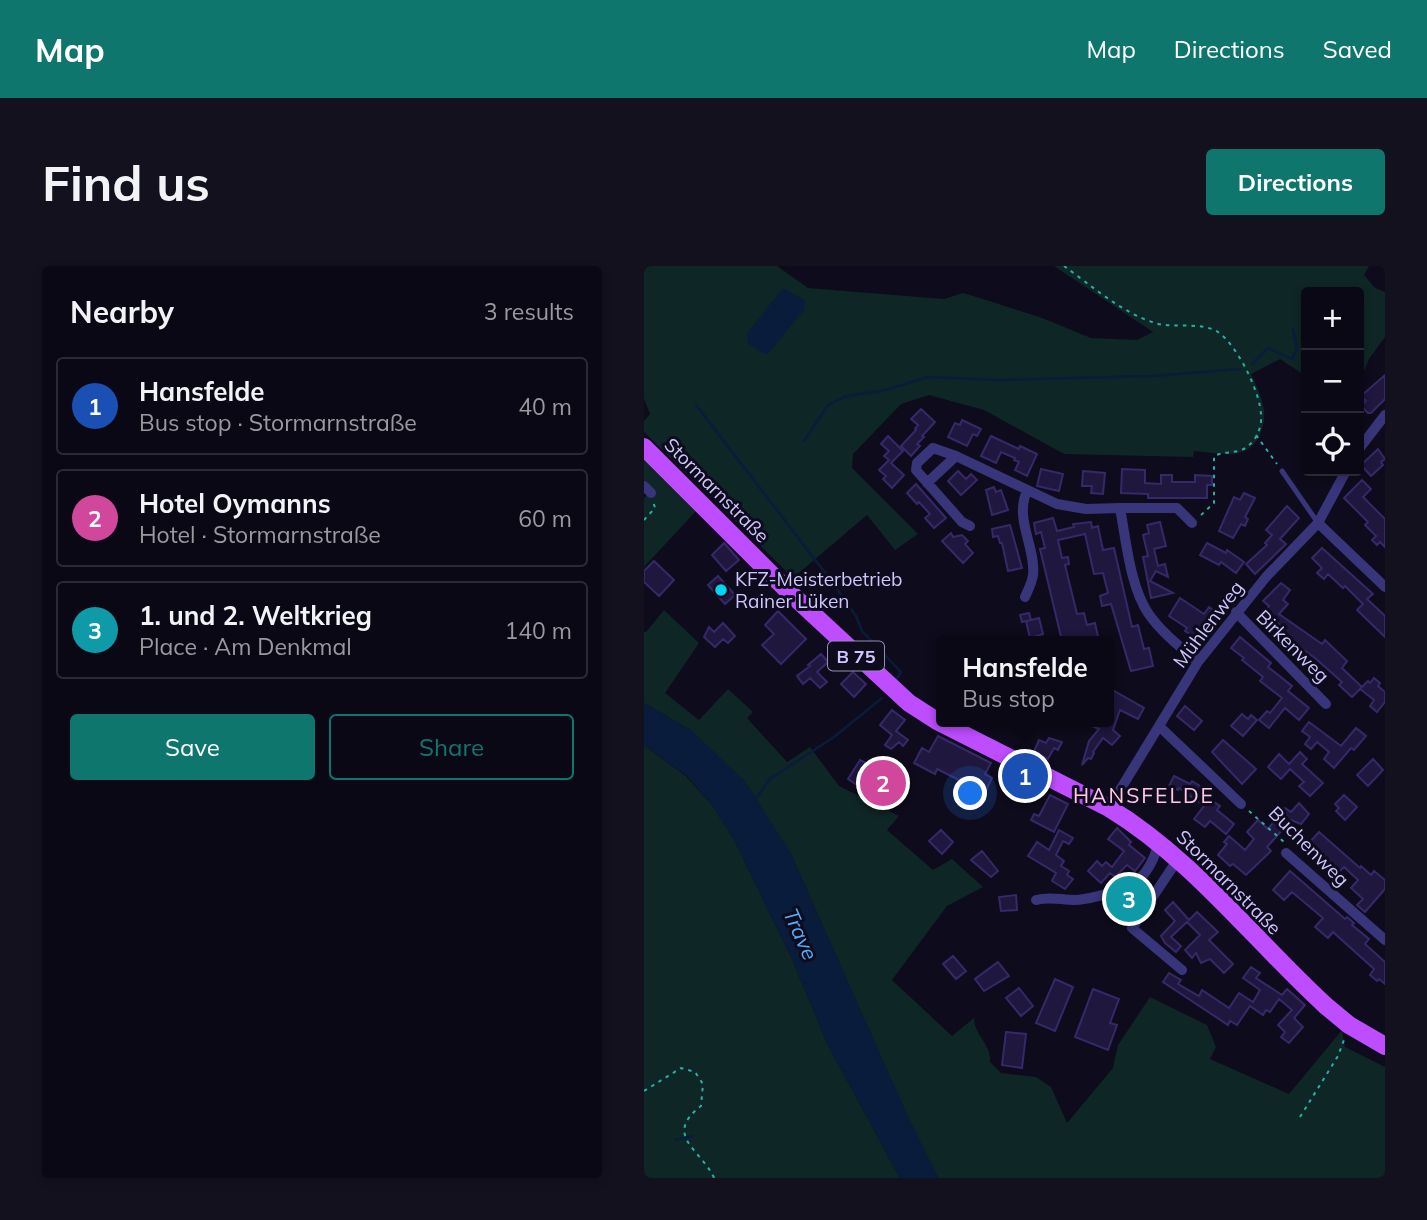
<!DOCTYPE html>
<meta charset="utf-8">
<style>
:root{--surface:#0a0815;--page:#13111e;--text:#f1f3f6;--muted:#999aa0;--line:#2a2934;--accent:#0f766e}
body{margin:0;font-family:Mulish,sans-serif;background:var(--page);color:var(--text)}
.controls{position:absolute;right:21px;top:21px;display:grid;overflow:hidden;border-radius:7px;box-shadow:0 4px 10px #0003}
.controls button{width:63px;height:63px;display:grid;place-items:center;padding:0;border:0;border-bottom:2px solid var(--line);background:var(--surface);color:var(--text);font:35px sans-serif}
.you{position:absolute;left:327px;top:528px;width:24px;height:24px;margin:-18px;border:5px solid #fff;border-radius:50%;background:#1a73e8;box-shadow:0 0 0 10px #1a73e833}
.badge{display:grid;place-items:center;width:46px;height:46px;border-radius:50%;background:var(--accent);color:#fff;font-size:23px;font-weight:700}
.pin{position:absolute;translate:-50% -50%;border:4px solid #fff;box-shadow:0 2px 7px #0006}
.popup{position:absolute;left:292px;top:370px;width:178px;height:91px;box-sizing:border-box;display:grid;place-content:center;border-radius:7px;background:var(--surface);filter:drop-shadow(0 2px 5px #0005);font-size:23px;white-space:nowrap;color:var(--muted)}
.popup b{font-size:26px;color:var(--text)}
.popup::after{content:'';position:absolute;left:50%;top:100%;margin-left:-14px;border:14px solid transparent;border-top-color:var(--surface)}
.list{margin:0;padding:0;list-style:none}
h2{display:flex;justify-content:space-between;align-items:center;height:91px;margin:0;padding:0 28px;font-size:30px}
h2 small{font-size:23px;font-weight:400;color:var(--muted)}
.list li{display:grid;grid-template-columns:46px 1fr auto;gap:21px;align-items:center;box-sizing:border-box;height:98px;margin:0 14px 14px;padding:0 14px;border:2px solid var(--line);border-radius:7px}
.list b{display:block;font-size:26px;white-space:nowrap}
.list p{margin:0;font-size:23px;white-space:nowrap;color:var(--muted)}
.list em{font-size:23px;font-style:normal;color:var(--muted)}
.actions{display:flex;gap:14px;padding:21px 28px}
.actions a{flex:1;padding:16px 0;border:2px solid var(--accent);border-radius:7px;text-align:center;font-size:24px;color:var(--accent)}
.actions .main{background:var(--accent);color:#fff}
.icon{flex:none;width:38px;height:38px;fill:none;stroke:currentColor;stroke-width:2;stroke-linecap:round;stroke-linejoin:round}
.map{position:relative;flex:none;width:741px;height:912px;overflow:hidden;border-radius:7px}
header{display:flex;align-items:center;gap:42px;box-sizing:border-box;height:98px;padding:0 35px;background:var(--accent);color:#fff}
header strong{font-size:33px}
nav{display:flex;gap:38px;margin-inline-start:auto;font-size:24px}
.intro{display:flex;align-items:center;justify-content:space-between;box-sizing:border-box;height:168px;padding:0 42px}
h1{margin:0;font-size:49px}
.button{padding:18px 32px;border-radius:7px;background:var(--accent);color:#fff;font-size:24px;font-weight:700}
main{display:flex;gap:42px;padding:0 42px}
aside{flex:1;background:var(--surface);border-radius:7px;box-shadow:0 4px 10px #0003}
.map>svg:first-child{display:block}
</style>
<header>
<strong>Map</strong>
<nav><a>Map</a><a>Directions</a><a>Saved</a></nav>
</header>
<div class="intro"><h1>Find us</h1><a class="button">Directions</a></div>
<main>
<aside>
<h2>Nearby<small>3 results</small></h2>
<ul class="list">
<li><span class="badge" style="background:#1a4fb4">1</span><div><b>Hansfelde</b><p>Bus stop · Stormarnstraße</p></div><em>40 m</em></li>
<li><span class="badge" style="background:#d1479c">2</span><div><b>Hotel Oymanns</b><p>Hotel · Stormarnstraße</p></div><em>60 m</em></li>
<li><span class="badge" style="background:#0f9aa8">3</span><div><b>1. und 2. Weltkrieg</b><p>Place · Am Denkmal</p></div><em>140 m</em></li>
</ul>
<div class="actions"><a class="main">Save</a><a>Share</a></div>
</aside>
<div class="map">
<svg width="741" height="912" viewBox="0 0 741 912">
<rect width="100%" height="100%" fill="#0e0b1c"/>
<path fill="#0e2625" d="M0,0H133L164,22L300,33L319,27L336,32L398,52L447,72L493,74L509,66L410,0H725L720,9L731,22L741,26V71L725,93L715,118V26H662V110L636,93L607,108C612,119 618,131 620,144C622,161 613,184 594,187C581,190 564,186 550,185L549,191L420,188L340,144L285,129L257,138L209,188L208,202L274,268L251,284L223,249L149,312L0,166V155L6,148L0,133Z
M0,188L54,243L0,301V232L9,223L0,215Z
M20,344L55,377L21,427L55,454L84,423L109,446L103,452L143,496L166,481L195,520L255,550L243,564L289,604L308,593L339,621L303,640L248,714L308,770L330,752C330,769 348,779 346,796L357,807L392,811L407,821L423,857L469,802L474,779L506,731L563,759L572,781L566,793L645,828L698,764L701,781L741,801V912H294L265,854L146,586L48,465L0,437V366H2Z
M0,479L42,510L68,539L90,573L147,691L185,781L256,912H0Z"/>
<path fill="#0a1c3c" d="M139,22L161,34L159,45L124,88H121L103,77L104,66Z
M0,437L48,465L101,515L146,586L265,853L294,912H256L185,781L147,691L90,573L68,539L43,510L0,479Z"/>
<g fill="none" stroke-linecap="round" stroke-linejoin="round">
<path stroke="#0a1c3c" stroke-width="2.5" d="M608,98L624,82L648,93L653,83L649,63
M52,139L182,308
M160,175L184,139L202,130L238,125L284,111L355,114L508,110L596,103
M188,316L212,350L218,365L257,406L253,412
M111,534L126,513L190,471L238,432
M32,874L49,870"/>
</g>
<path fill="#1f173d" stroke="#362969" stroke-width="2" d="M741,109V133L727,147H724L717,140L722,135L717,130Z
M277,143L291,156L278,170L280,171L273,178L276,180L267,190L257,180L272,164L271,163L274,159L267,153Z
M318,154L337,163L333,170L329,168L323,180L304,171L311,157L316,159Z
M244,170L259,185L247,197L260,209L248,222L239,213L242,210L235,204L245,194L240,190L245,185L237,178Z
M347,170L375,183L376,180L393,188L383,210L371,204L375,196L370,194L371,192L357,186L352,197L337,190Z
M734,183L741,193L737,196L739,199L727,210L717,199Z
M397,203L419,208L415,225L393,220Z
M478,203L501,204V217L517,218V209H528V216H551V209L568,210V219H563V232H504V228L477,227Z
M314,205L322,213L327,208L333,214L317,229L304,215Z
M439,205L461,207L459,228L447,227L448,220H438Z
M718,214L727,223L719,231L741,253V281L736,276L733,279L728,274L732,270L721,259L724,256L700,232Z
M272,218L302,252L290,262L281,252L286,248L275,236L273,238L263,227Z
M350,221L352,226L357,224L364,244L348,249L342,224Z
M600,227L611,232L601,251L604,253L601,260L597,258L589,272L575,265L590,231L596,234Z
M643,240L655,252L636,273L642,278L611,308L602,298L623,279L621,277L628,269L622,264Z
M409,252L413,265L430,261L429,258L447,256L448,262L454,260L459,284L470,282L488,361L494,359L500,383L505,382L509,400L487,405L467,338L458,340L456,330L464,327L459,307L450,308L441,268L414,274L418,292L424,291L425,298L421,299L433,348L440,347L443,359L451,357L455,375H418L396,283L401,282L397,266L392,268L390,257Z
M516,256L522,280L510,283L514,300L521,298L524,311L512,305L506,315L529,327L507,332L499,291L504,290L499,269L505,267L503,259Z
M366,259L378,302L364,305L358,277H356L354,270L349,271L348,263Z
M307,267L309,271L318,269L324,275L321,278L329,287L319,297L298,275Z
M80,277L95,294L82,305L68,289Z
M563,277L582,287L583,284L600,296L592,307L577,296L575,299L556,289Z
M678,282L729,328L723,333L741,350V371L713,344L719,338L701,320L699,322L684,308L680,313L673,307L678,302L668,292Z
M10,295L30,314L15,330L0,316V305Z
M74,310L91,329L81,338L64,319Z
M637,317L646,324L639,334L644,338L635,348L678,378L681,374L703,395L698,402L718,421L708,431L695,419L698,416L671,392L633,365L637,360L620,346L625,340L619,335Z
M536,332L560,348L565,341L577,349L567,366L559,362L554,373L541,365L543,362L525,350Z
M134,345L162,373L137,398L118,379L130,368L121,359Z
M385,347L387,354L383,355L395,352L399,368L386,372L382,355L378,356L376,349Z
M79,357L91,370L84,377L79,373L71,381L60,371L65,361L70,366Z
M596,371L627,397L624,401L648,420L644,425L665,442L655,454L641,442L625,462L615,454L623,445L626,447L638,432L616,415L619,411L598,394L600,392L587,382Z
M177,388L184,396L173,406L183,416L176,422L166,412L159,418L153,410L166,400L164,399Z
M209,406L222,418L210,431L197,418Z
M730,412L736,417L734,420L741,426V436L733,446L726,440L730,434L716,423L724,415L726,417Z
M465,422L500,442L494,453L476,444L469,464L476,470L468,479L459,472L449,486L450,487L447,493L444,492L438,499L445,475L455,463L438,456H465Z
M541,440L558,455L550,464L533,450Z
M248,444L261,454L252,465L264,474L259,480L255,476L247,483L241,479L248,469L236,459Z
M598,448L604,453L607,449L613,454L599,470L587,460Z
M665,456L697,480L712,462L722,470L710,484L707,482L690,502L680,493L685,486L673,476L667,483L661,478L666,471L658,465Z
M294,470L347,497L341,508L348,512L341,527L293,503L291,508L270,497L278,482L285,486Z
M405,472L418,476L414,484L410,482L404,493L390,485L395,474L402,477Z
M579,474L612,503L598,518L568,486Z
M656,486L663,493L658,498L679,517L666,530L655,520L660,516L646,503L637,513L624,501L635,488L645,498Z
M729,493L739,504L724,520L713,509Z
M216,494L245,509L243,513L261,524L255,533L222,512L216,521L204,513Z
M530,510L546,518L548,515L561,523L558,528L576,540L573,544L590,558L582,568L566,555L561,561L550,553L560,540L535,522L534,524L525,520Z
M406,529L424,538L410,566L387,554L390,548L395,550Z
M700,529L713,541L701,554L692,545L695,542L691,538Z
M655,537L665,548L657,558L647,554L623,581L627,585L602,609L589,598L586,600L574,589L583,578L580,576L585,570L601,584L610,573L603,566L614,554L624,563L641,542L647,546Z
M473,562L487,576L485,579L501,592L491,605L483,599L471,611L466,607L457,617L444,605L453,595L458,600L462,596L468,601L480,585L464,573Z
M297,564L309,576L298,588L285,575Z
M415,564L429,572L425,578L419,575L412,589L420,595L417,600L425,605L423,609L429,613L421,623L408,615L412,607L384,590L393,576L405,584Z
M675,566L716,602L717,600L727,609L730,605L741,614V623L721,646L713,639L719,633L707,622L714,614L700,601L696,605L665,577Z
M338,585L354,605L347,611L327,594Z
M646,605L701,653L703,651L710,657L708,659L725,673L721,678L741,696V718L735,713L733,715L726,709L730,703L689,666L684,672L671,661L679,652L648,626L640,634L629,624Z
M372,629L373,644L357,645L355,631Z
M529,636L545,654L553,646L574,666L565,674L589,698L580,707L566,693L557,697L552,687L548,692L541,684L556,669L543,656L527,671L537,680L532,686L521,677L517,670L531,655L521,644Z
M309,690L322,705L312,713L299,698Z
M354,696L365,710L340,725L331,713Z
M607,701L616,707L612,712L638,729L643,723L661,739L650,752L659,761L645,777L637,771L641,766L634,759L648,744L635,733L626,746L622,744L619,749L606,740L593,759L586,755L584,759L519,716L525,707L537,714L534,718L555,730L558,724L585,742L595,727L609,736L616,724L599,712Z
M411,713L429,721L411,765L392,757Z
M375,722L389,740L377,750L362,732Z
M449,723L475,733L466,757L473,759L464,784L431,771Z
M362,766L382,768L378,802L358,799Z"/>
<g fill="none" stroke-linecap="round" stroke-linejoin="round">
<path stroke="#2cada7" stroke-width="2" stroke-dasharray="3.5 5" stroke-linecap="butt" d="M420,0C448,20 478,47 511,57C530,63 556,55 574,66C593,79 617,127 617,150C618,160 613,173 605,179C595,189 582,184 570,190V237L556,250
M612,169L633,198
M0,254L11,242L9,235
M605,545L640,576
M0,825L37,802L51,806L59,818L57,840C18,870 58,884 70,912
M656,851L694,790L700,774"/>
<path stroke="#39357b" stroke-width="5" d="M638,205L674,257"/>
<path stroke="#39357b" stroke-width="10" d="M715,183L741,149
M283,217L312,190
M0,220L7,227
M548,257L533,242H476C482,274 486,320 504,347C517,366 536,381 554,396
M674,257L741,321
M326,260L318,256L272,204L273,197L289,182L312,190L413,238L442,243L476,242
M381,331C384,324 388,317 389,309C392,281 370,253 383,225
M592,346L682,438
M515,460L597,538
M465,542L554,396L622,311L674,257L702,205
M642,587L741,674
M534,593L488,662L538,704
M392,634C406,630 417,634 431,634C440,634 450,631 459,629C492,622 506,609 515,576"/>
<path stroke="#be4dff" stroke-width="18" d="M0,181L145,326L265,437L293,455L465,542C549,593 610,674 682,740L705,759L741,780"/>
</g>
<circle fill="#00d6f1" stroke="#0e0b1c" stroke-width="2.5" cx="77" cy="324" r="7"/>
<g text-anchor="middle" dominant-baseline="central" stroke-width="6" stroke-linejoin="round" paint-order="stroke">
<rect fill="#0e0b1c" stroke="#948ebb" stroke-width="2" x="184" y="375.5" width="56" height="29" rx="5"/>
<g font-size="18" font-weight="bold" fill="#cdc6ff">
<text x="212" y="390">B 75</text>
</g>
<g font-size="19" fill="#cdc6ff" stroke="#0e0b1c">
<text transform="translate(73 224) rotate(45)">Stormarnstraße</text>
<text transform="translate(564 358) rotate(-53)">Mühlenweg</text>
<text transform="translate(649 380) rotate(45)">Birkenweg</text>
<text transform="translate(665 580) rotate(45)">Buchenweg</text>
<text transform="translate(585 616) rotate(45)">Stormarnstraße</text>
</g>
<g font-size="19" fill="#cdc6ff" stroke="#0e0b1c" text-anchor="start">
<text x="91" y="313">KFZ-Meisterbetrieb<tspan x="91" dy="22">Rainer Lüken</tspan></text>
</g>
<g font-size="21" letter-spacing="2" fill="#ffc8ea" stroke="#0e0b1c">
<text x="500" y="529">HANSFELDE</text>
</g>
<g font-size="21" font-style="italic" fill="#54aeff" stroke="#0e0b1c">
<text transform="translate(157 668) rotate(66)">Trave</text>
</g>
</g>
</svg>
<div class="controls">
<button>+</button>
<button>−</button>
<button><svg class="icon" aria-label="locate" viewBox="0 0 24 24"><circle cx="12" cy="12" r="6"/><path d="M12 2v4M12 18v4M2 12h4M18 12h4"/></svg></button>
</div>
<div class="you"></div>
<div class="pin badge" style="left:381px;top:510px;background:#1a4fb4">1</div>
<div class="popup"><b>Hansfelde</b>Bus stop</div>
<div class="pin badge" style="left:239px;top:517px;background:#d1479c">2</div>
<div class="pin badge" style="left:485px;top:633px;background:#0f9aa8">3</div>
</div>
</main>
